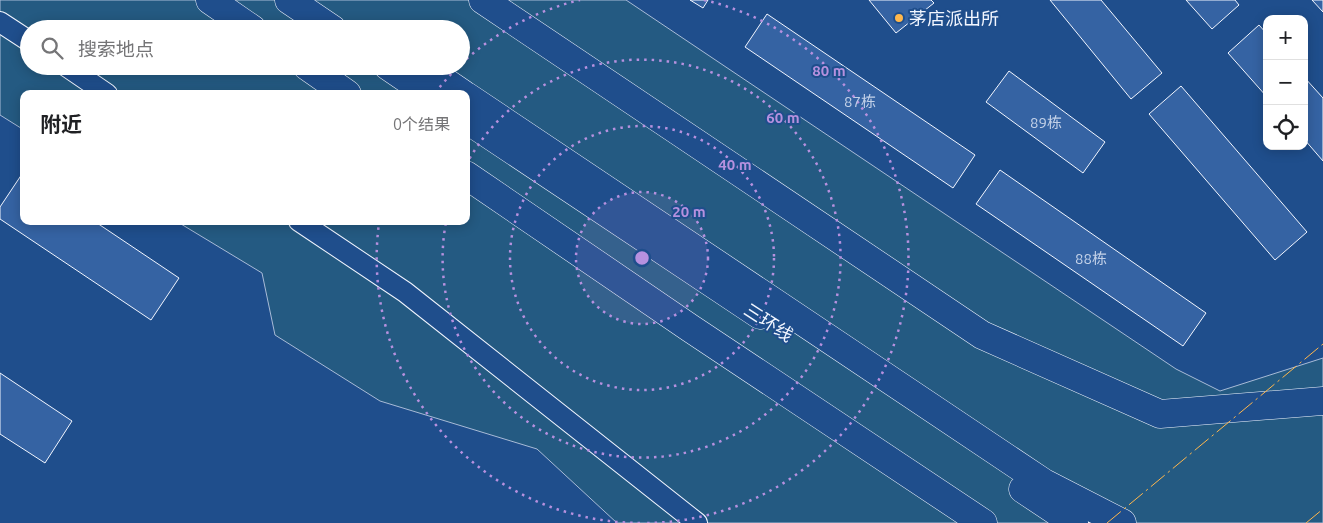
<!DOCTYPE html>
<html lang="zh">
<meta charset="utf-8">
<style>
:root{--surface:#fff;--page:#f6f6f6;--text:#202124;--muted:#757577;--line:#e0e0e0}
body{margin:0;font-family:Ubuntu,"Noto Sans SC",sans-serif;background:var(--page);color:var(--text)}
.controls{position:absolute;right:15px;top:15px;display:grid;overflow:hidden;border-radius:10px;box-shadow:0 2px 12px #0003}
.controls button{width:45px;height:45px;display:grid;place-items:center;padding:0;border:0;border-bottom:1px solid var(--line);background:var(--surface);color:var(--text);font:25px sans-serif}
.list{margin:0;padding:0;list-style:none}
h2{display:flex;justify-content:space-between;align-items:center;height:65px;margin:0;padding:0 20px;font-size:21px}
h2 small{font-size:16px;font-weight:400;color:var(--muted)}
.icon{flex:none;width:28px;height:28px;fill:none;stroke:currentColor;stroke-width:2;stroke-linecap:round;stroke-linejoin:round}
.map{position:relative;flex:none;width:1323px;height:523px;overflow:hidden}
.search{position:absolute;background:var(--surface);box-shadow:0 2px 12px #0003;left:20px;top:20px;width:450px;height:55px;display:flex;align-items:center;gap:12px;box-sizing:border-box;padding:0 18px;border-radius:28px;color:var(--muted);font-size:19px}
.panel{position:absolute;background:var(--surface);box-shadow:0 2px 12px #0003;left:20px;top:90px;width:450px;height:135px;border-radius:10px}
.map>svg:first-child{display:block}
</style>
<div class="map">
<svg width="1323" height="523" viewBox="0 0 1323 523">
<rect width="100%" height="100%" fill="#1f4e8c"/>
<path fill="#245a82" stroke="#a8bbd7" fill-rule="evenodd" d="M0,0H626L1176,369L1220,391L1323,358V523H617L537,449L380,401L275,335L262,273L176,221H466V94H24V130L0,115ZM29,29H461V66H29Z"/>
<path fill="#3563a3" stroke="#f2f6ff" d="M690,0H708L703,8Z
M869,0H931L934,3L896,33Z
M1050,0H1101L1162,73L1131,99Z
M1186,0H1235L1239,5L1212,29Z
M1312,0H1323V12Z
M767,14L975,155L953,188L745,47Z
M1259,25L1267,34V97L1228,53Z
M1009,71L1105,142L1083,173L986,102Z
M1304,77L1323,98V161L1304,139Z
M1181,86L1307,232L1275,260L1149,114Z
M1000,170L1206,313L1183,346L976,204Z
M22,174L24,175V221H94L179,278L151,320L0,219V207Z
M0,373L72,421L45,463L0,434Z"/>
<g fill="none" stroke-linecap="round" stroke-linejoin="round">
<g stroke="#f2f6ff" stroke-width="22">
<path id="street" d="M0,22L29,41
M66,66L107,94
M299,221L405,292L697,523"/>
</g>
<g stroke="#f2f6ff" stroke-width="29">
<path id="secondary" d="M483,0L982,335L1160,414L1323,401"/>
</g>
<g stroke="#f2f6ff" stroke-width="29">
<path id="highway" d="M210,0L252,29
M289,0L332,29
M307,66L347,94
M388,66L429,94
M422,66L463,94
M466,96L1044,483L1122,523
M466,119L760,315
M466,175L690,328L983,523
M1023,489L1074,523"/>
</g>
<use href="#street" stroke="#1f4e8c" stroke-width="20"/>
<use href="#secondary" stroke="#1f4e8c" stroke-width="28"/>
<use href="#highway" stroke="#1f4e8c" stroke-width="28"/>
<path stroke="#ffb74d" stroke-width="1" stroke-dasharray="18 4 2.5 4" stroke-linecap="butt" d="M1107,523L1323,344
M1306,523L1323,509"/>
</g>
<circle cx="642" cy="258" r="66" fill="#b691df" fill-opacity=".12"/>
<g fill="none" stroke="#b691df" stroke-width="2.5" stroke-dasharray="2.5 5">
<circle cx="642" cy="258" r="66"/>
<circle cx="642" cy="258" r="132"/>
<path d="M466 165A199 199 0 1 1 446 222"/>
<path d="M640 523A265 265 0 0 1 379 223M435 93A265 265 0 0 1 458 67M461 64A265 265 0 0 1 580 0M704 0A265 265 0 0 1 644 523"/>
</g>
<circle fill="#ffb74d" stroke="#1f4e8c" stroke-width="2" cx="899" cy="18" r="5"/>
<g text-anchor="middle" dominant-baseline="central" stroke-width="4" stroke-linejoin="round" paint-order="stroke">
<g font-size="15" fill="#c3d1e8">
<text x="860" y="101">87栋</text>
<text x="1046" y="122">89栋</text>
<text x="1091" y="258">88栋</text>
</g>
<g font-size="18" fill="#f2f6ff" stroke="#1f4e8c" text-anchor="start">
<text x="909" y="18">茅店派出所</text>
</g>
<g font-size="18" fill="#f2f6ff" stroke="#1f4e8c">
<text transform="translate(769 322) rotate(33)">三环线</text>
</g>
</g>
<circle cx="642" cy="258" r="8" fill="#b691df" stroke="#1f4e8c" stroke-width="2.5"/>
<g font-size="15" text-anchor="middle" font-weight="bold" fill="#b691df" stroke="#1f4e8c" stroke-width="4" stroke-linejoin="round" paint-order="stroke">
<text x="829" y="76">80 m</text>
<text x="783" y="123">60 m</text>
<text x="735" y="170">40 m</text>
<text x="689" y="217">20 m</text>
</g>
</svg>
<div class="controls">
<button>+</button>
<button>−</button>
<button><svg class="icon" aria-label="locate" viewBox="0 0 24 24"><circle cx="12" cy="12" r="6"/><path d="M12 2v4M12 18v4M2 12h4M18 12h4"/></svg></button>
</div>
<div class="search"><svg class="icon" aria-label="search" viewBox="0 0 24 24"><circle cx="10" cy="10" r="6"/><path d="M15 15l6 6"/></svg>搜索地点</div>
<section class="panel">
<h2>附近<small>0个结果</small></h2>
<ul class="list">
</ul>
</section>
</div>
